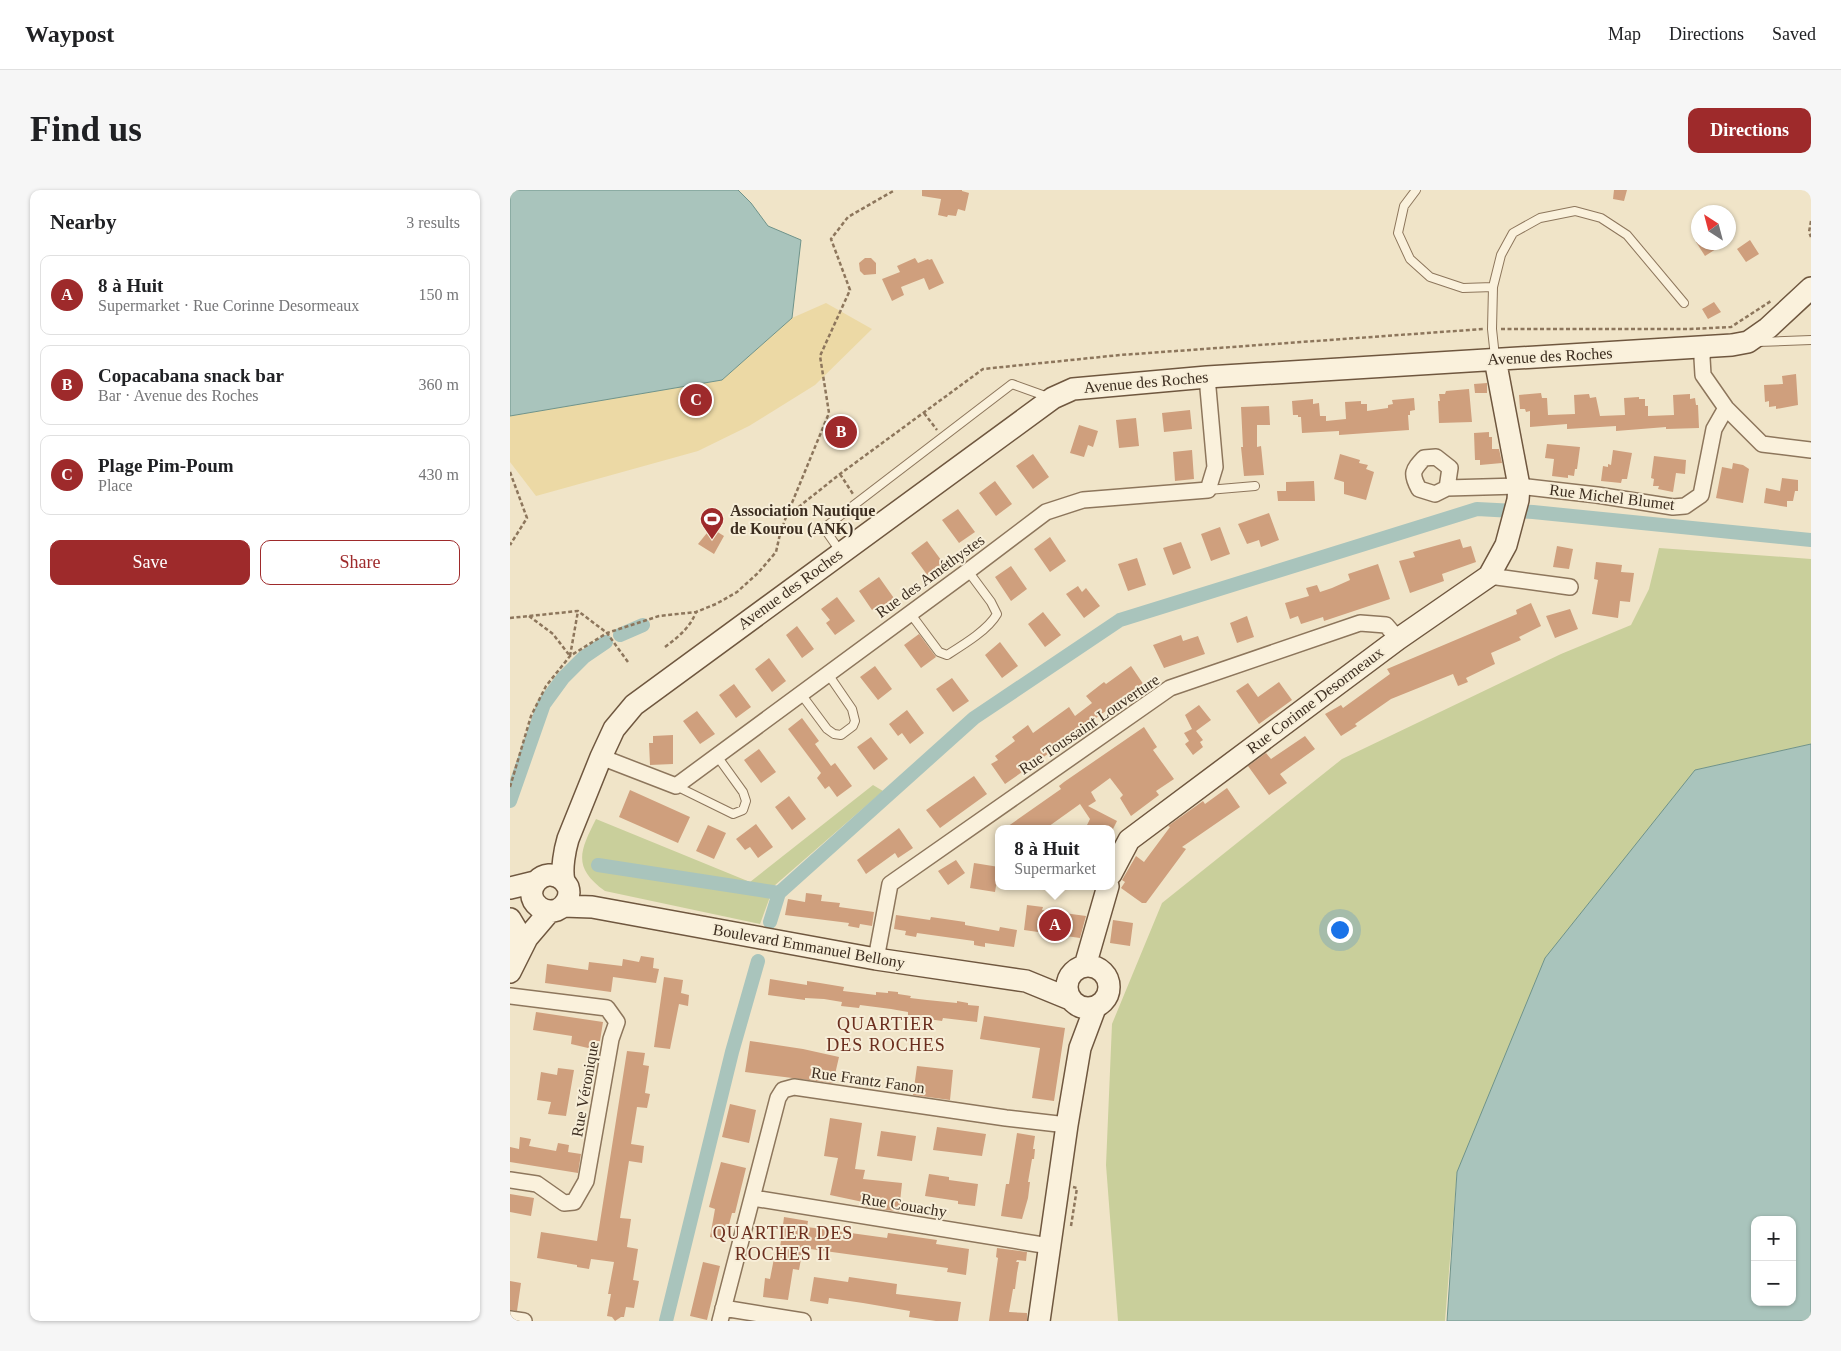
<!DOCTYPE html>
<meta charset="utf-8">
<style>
:root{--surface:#fff;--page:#f6f6f6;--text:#202124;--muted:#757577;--line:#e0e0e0;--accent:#9e2a2b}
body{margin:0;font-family:Georgia,serif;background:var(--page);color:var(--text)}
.controls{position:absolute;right:15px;bottom:15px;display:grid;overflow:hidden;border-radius:10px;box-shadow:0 1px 4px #0004}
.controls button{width:45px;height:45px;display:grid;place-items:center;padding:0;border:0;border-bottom:1px solid var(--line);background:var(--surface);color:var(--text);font:25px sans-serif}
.compass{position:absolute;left:1181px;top:15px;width:45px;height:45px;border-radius:50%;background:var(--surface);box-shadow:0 1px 4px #0004;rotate:324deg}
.you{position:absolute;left:829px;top:739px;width:18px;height:18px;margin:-12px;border:4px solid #fff;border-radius:50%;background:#1a73e8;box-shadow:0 0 0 8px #1a73e833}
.badge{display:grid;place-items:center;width:32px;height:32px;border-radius:50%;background:var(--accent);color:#fff;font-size:16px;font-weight:700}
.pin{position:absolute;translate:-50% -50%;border:2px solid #fff;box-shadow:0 1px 5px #0006}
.popup{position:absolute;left:485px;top:635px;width:120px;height:65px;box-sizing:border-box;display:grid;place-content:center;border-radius:10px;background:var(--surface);filter:drop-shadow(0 1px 4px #0005);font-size:16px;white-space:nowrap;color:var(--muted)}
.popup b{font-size:19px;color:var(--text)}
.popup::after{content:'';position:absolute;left:50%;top:100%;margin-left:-10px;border:10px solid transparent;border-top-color:var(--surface)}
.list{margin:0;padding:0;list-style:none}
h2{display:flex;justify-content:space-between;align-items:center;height:65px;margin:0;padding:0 20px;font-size:21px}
h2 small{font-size:16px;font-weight:400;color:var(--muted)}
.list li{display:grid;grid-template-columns:32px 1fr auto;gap:15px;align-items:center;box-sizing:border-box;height:80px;margin:0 10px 10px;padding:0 10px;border:1px solid var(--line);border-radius:10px}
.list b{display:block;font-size:19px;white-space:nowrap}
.list p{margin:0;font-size:16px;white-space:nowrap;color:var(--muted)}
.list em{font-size:16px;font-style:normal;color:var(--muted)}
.actions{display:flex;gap:10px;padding:15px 20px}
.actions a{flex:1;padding:11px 0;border:1px solid var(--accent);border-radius:10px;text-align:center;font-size:18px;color:var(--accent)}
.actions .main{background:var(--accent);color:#fff}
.map{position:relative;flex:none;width:1301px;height:1131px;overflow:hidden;border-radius:10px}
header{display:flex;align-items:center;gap:30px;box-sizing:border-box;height:70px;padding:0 25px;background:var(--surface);border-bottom:1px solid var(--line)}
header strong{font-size:24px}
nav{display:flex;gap:28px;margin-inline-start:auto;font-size:18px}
.intro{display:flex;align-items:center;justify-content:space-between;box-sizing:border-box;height:120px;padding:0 30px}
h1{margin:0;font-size:35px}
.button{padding:12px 22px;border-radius:10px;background:var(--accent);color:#fff;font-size:18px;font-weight:700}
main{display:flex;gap:30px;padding:0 30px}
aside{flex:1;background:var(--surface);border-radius:10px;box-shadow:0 1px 4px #0004}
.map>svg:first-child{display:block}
</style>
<header>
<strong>Waypost</strong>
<nav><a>Map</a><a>Directions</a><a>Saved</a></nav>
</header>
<div class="intro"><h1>Find us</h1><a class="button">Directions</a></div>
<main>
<aside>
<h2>Nearby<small>3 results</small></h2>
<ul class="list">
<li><span class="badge">A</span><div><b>8 à Huit</b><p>Supermarket · Rue Corinne Desormeaux</p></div><em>150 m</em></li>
<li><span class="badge">B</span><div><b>Copacabana snack bar</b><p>Bar · Avenue des Roches</p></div><em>360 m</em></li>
<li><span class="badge">C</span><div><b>Plage Pim-Poum</b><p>Place</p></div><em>430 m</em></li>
</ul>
<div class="actions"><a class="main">Save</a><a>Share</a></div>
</aside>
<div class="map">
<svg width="1301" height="1131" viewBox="0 0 1301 1131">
<rect width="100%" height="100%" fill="#f0e4c8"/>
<path fill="#c9cf9b" d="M1149,358L1301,369V554L1185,580L947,982L935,1131H608L596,975L602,834L652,713L832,569L1051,464L1121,435L1139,399Z
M363,595L373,601L264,696L250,734L95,701C62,677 70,661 86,629L240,692Z"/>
<path fill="#ecd9a5" d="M316,113L362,139L305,195L239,236L188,261L26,306L0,272V226L212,190L282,128Z"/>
<path fill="#a9c4bc" stroke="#6f938a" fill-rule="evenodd" d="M0,0H228L241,13L258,36L291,50L282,128L212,190L0,226Z
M1301,554V1131H937L947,982L1035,768L1185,580ZM1245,1030H1282V1112H1245Z"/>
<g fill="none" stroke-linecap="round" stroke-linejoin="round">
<path stroke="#a9c4bc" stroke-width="14" d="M110,445L133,435
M0,611L34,514L53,488L74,467L96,452
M88,675L269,703
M260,732L269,703L464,528L610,430L967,319L1023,322L1301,350
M156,1131L222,862L248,771"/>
</g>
<path fill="#cf9f7d" d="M412,0H452V1L459,3L455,21L448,19L446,26L438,25L437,27L428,25L431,9L412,6Z
M1104,0H1117L1114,11L1103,9Z
M1240,50L1249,64L1236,72L1227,59Z
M1186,52H1217L1195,66Z
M355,68H361L366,73V84L354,85L350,81L349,73Z
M405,68L408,73L418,69L419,70L422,69L434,93L419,100L414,88L391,97L394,105L382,111L372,89L390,82L387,76Z
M1204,112L1211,122L1198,129L1192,119Z
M1286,184L1288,215L1266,219V216L1259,217V211L1255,212L1254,195L1273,194L1272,186Z
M977,193V203H965L964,194Z
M959,199L962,232L929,233L928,211H930L929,204H935L936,201Z
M1031,203L1032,208H1037L1038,225L1065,224L1064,205L1079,204L1080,208L1086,207L1090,226L1115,225L1114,208L1129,207V209H1135V216H1138V226L1164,225L1163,205L1180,204V209L1185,208L1186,215H1188L1189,238L1156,239V237L1106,241V236L1057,239V234L1020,237V221L1016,222L1015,219H1010L1009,205Z
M904,208L905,220L900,221V225H898L899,240L829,245V241L792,243L791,227H788V225H783L782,211L803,209V214L809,213L810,226H816V231L836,229L835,212L851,211V214H857V221L878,218V215L883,214L882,210Z
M759,216L760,235H747V257L751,256L754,285L734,286L731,257H733L731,217Z
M680,220L682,239L654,242L652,223Z
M626,228L629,256L609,258L606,230Z
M569,235L588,241L583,257L578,255L574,267L560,263Z
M979,242V247H982V259H989L992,273L970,275V270H965L964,243Z
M1037,254L1070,257L1067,279H1065L1064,286L1058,285V288L1042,286L1044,269L1035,268Z
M682,260L684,289L665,291L663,262Z
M1103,260L1122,263L1117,289H1112L1111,293L1091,291L1093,276L1098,277V274L1101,275Z
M523,264L539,287L523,299L506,276Z
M830,264L850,270L849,273L858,275L856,279L864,282L856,310L834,304V292L824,289Z
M1144,266L1176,270L1175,284L1166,283L1163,302L1148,299L1149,296H1143L1144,289L1141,288Z
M1223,273L1233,275L1239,279L1233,313L1206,308L1212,277L1222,279Z
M1272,288L1288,290V301H1285L1283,311H1277V317L1254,313L1256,298L1270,301Z
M485,291L502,314L486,326L469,303Z
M804,291L805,311H768L767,301H776V292Z
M448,319L465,342L449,353L432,330Z
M759,323L769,350L751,357L749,350L737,354L728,334Z
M710,337L720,364L701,371L691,344Z
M201,338L214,346L204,364L188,354Z
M540,347L556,371L540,382L524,359Z
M950,349L953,358L961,356L966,372L932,384L934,391L900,403L889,371L905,367L903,362Z
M417,351L434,374L418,386L401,363Z
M671,352L681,378L663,385L653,358Z
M1047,356L1063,359L1059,379L1043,377Z
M627,368L636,395L618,401L608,374Z
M1086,372L1112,375L1111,382L1124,383L1120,412L1110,411L1108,428L1082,424L1088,390L1084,389Z
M868,374L880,409L814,431L813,427L791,434L788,426L780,429L775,413L799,406L796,398L807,395L810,402L822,398L840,390L838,384Z
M501,376L517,399L501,411L485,387Z
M369,387L386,411L370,422L366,417L362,420L349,401Z
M568,396L572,402L576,398L590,416L574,428L556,404Z
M327,407L345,431L325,445L316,433L320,430L311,419Z
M1021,413L1031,436L1009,447L1011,450L981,463L985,474L956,488L958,492L948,496L943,484L881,509L845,534L847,536L831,546L815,524L831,515L833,518L880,484L877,479L1007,424L1006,420Z
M1060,419L1068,439L1045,448L1036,426Z
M533,422L551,445L535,457L518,434Z
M737,426L744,447L727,453L720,433Z
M287,436L304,459L292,468L276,445Z
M409,444L426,467L411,478L394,455Z
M671,445L673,451L688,446L695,464L654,478L643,455Z
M490,452L508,476L492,488L475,465Z
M259,468L276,491L262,502L245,479Z
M365,476L382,499L368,510L350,487Z
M621,476L636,498L605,518L603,516L573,537L577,542L565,551L562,547L495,594L481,574L488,570L485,566L505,551L502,547L518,535L523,543L559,517L565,526L582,513L576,506L594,492L596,494Z
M442,488L459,511L443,522L426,499Z
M769,492L782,510L749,534L726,501L738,493L748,507Z
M224,494L241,517L226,528L209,505Z
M689,515L701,530L686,541L693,550L690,552L693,557L683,565L675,554L679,551L674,543L682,539L675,525Z
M397,520L414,543L400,554L392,543L388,546L379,534Z
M187,521L205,544L190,554L173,531Z
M292,528L309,551L305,554L321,576L325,573L342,596L327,607L319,596L315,599L307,588L311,583L278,539Z
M634,537L647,557L643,560L664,589L646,601L649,605L621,626L610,608L613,605L600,588L581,602L586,611L578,616L607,631L603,639H575L580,629L570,614L535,639H494L551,599L549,596L554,592Z
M163,545V574L140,575L139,553H143V546Z
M795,546L805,559L770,584L777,593L759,605L738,576L756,563L761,569Z
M361,547L378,569L364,580L347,557Z
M249,559L266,582L251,593L234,570Z
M464,586L477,604L430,638L416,620Z
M717,598L730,617L672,657L676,659L636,713H632L611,698L615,692L612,690L626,666L634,672L660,637L658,636L693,611L695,614Z
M120,600L180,627L168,653L109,627Z
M279,606L296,629L282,640L265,617Z
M246,634L263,657L248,668L240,657L235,660L226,649Z
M198,635L216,643L204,669L186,661Z
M389,638L403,658L388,668L385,663L356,684L347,670Z
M446,670L455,683L438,695L428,681Z
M464,673L489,677L485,702L460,698Z
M296,703L312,705L311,711L330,713L329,717L364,722L362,736L350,734L349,738L338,736L339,733L275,725L278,709L295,712Z
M517,715L533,717L532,720L576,726L570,748L514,740Z
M386,725L420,730L421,727L455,732V735L489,741L490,737L507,740L504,757L475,753V757L469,756L464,755V751L407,743L406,747L395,745L396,741L384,739Z
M603,730L623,733L620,756L600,753Z
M131,766L144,768L143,778L149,779L146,793L103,787L101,802L35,793L37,774L78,780L79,772L112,776L113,769L129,772Z
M154,787L173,790L171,803L179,805L178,816L169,814L160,859L144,857Z
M260,789L297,795V791L310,793L334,797L333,801L366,805V802L378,803V801L388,802V804L401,806L400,808L417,810L447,813V811L458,813V815L469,816L467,832L433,828L432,831L398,826V822L381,819L350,815L349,818L331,816L332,812L314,809L295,808V810L258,805Z
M26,822L93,832L90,851L78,858L61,854L62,846L23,840Z
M474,826L555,838L544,911L522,908L530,858L470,849Z
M240,851L293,859L329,867L323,893L235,882Z
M117,861L135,863L133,875L139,876L135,903L140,904L137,918L127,917L121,954L134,956L132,973L119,971L110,1028L121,1029L117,1057L128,1059L123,1090L129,1091L124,1118L116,1117L114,1127H111L105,1131L102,1127L97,1126L101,1104H98L104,1072L81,1069L79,1079L67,1077V1075L27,1068L31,1042L87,1051Z
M407,876L443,880L440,910L403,905Z
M48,878L64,880L56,926L38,924L41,912L27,910L31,882L47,885Z
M220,914L246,920L239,953L212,947Z
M320,928L352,933L345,979L355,980L353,989L392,993L389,1022L353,1016V1012L320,1005L328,968L314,966Z
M427,937L476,944L472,966L423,960Z
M371,941L406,946L402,971L367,966Z
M507,943L525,946L523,959H525L524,969H522L518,992H520L518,1008L512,1029L491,1026L496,994H499Z
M10,947L21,949L19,956L46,961L48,953L59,955L58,962L71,964L68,983L0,972V957L9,959Z
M211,972L236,978L225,1023H222L215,1050L200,1047L205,1019L199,1017Z
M419,984L439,987V990L468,994L465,1016L448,1014V1011L415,1006Z
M0,1004L24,1008L21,1026L0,1022Z
M274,1027L298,1031L297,1037L377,1048L378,1043L427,1050L426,1054L459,1059L456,1085L437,1082L438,1078L293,1058L289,1080L283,1079L278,1110L253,1107L255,1088L260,1089L266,1058H270Z
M487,1058L517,1062L516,1071L507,1070L506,1072H509L507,1083L505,1099H503L499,1122L517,1123V1131H479L488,1068L486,1067Z
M193,1072L210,1076L197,1130L180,1126Z
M304,1087L338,1092L339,1087L387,1094L386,1104L451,1112L448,1131H426L399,1127L400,1121L353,1113L319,1108L318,1114L300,1111Z
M0,1091L11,1093L7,1121L0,1120Z"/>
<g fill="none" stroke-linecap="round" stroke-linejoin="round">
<g stroke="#8d765c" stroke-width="10">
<path id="lane" d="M906,0L894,16L888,43L900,69L920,87L953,98L983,97
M1248,152L1301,150
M985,167L982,139L983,97L991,65L1003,43L1030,28L1065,21L1091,28L1117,45L1174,113
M698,300L745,296
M330,361L314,338L502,194L538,207
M400,423L429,462L437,465C453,455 478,440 487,424L481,412L458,381
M291,504L317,539L324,544L331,545L343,536L345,531L342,519L318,484
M166,596L223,624L233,620L236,611L233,602L207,566"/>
</g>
<g stroke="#8d765c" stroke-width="18">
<path id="street" d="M1194,156L1192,168L1193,185L1216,218L1252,254L1301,260
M926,267L940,278L937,298L925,304L909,299C900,283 903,280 914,268Z
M937,298L1009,296L1087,305L1163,317L1175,316L1191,305L1204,239L1216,218
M979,386L1060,397
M91,567L166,596L458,381L536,322L573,310L698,300L705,277L697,187
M366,769L380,694L660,498L850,433L876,435L888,449
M0,806L97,818L107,832L101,849L76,991L64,1012L54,1013L27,994L0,990
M243,1008L539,1056
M213,1118L293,1131
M0,1129L14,1131
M210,1131L268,908L273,900L284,897L496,928L557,935"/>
</g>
<g stroke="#6f573f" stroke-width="24">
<path id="secondary" d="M601,684L619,650L888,449L979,386L996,355L1008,310L1009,296L985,169
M54,691C34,672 9,702 29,717C34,721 41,722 47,720C56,716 61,706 58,697C57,695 55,693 54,691C51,679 55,659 58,649L91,567L104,539L124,515L543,208L563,199L697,187L1222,155L1238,152L1258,138L1301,98
M0,698L25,692
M53,716L82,717L366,769L516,791L560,809
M0,729L6,739L11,759
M557 797a21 21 0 1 1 42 0a21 21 0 1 1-42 0Z
M575,776L598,696
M0,782L17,748L40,721
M529,1131L557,935L570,858L585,818"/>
</g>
<path stroke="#8d765c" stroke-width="2.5" stroke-dasharray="4 2.5" stroke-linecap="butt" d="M1301,31L1299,42L1301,47
M991,139H1180L1221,137L1261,111
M414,223L427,240
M0,282L17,328L0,355
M330,284L343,304
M277,325L319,223L310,166L340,100L321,49L338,27L385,0
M19,426L43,444L60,466
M0,428L68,421L97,443L118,472
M155,457C168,447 180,438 186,422
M60,466L68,421
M0,597L21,526L36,496L60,466L97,443L149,426L186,422L206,414L227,402L248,383L266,362L270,344L276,327L330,284L473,179L610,165L973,139
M561,1036L567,998L563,997"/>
<use href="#lane" stroke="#faf1dc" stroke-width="8"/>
<use href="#street" stroke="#faf1dc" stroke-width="15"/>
<use href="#secondary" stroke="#faf1dc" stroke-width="21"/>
</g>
<defs>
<g id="stadium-pin" transform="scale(1.25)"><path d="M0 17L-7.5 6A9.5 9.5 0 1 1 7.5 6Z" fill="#9e2a2b" stroke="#f7eed8"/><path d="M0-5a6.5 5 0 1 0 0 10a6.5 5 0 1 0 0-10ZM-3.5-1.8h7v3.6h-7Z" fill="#fff"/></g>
</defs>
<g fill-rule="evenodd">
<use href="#stadium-pin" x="202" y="329"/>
</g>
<g text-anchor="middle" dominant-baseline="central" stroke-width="4" stroke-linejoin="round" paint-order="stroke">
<g font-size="16" fill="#3d2e20" stroke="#f7eed8">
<text transform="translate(1040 166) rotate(-3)">Avenue des Roches</text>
<text transform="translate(636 192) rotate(-5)">Avenue des Roches</text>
<text transform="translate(1102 307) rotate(7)">Rue Michel Blumet</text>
<text transform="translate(420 386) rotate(-36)">Rue des Améthystes</text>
<text transform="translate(280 399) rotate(-36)">Avenue des Roches</text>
<text transform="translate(805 510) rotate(-37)">Rue Corinne Desormeaux</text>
<text transform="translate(579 534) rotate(-34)">Rue Toussaint Louverture</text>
<text transform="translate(299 756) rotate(10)">Boulevard Emmanuel Bellony</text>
<text transform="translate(358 890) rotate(8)">Rue Frantz Fanon</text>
<text transform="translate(75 899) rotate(-80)">Rue Véronique</text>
<text transform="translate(394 1015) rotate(9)">Rue Couachy</text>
</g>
<g font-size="16" font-weight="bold" fill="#3d2e20" stroke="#f7eed8" text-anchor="start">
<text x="220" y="320">Association Nautique<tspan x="220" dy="18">de Kourou (ANK)</tspan></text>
</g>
<g font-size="18" letter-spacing="1" fill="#6b2e1e" stroke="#f7eed8">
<text x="376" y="834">QUARTIER<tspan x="376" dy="21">DES ROCHES</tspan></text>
<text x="273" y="1043">QUARTIER DES<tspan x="273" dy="21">ROCHES II</tspan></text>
</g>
</g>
</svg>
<div class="controls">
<button>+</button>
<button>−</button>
</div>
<svg class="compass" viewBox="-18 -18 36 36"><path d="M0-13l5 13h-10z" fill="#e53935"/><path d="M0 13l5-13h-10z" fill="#757577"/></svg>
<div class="you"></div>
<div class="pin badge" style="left:545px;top:735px">A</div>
<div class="popup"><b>8 à Huit</b>Supermarket</div>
<div class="pin badge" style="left:331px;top:242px">B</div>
<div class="pin badge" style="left:186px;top:210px">C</div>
</div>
</main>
